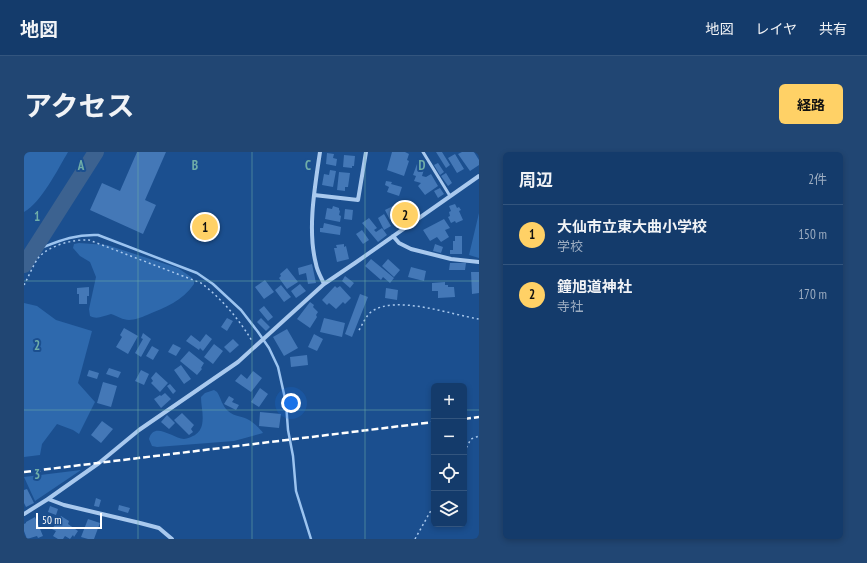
<!DOCTYPE html>
<html lang="ja">
<meta charset="utf-8">
<style>
:root{--surface:#143b6b;--page:#214673;--text:#f1f3f6;--muted:#9dadc1;--line:#33557e;--accent:#ffd166}
body{margin:0;font-family:"PT Sans Narrow","Noto Sans JP",sans-serif;background:var(--page);color:var(--text)}
.controls{position:absolute;right:12px;bottom:12px;display:grid;overflow:hidden;border-radius:6px;box-shadow:0 2px 6px #0003}
.controls button{width:36px;height:36px;display:grid;place-items:center;padding:0;border:0;border-bottom:1px solid var(--line);background:var(--surface);color:var(--text);font:20px sans-serif}
.scale{position:absolute;left:12px;bottom:10px;width:66px;box-sizing:border-box;padding-left:4px;border:2px solid #fff;border-top:0;font-size:11px;line-height:14px;white-space:nowrap;color:#fff;-webkit-text-stroke:3px #1b4f8f;paint-order:stroke}
.you{position:absolute;left:267px;top:251px;width:14px;height:14px;margin:-10px;border:3px solid #fff;border-radius:50%;background:#1a73e8;box-shadow:0 0 0 6px #1a73e833}
.badge{display:grid;place-items:center;width:26px;height:26px;border-radius:50%;background:var(--accent);color:#111;font-size:13px;font-weight:700}
.pin{position:absolute;translate:-50% -50%;border:2px solid #fff;box-shadow:0 1px 4px #0006}
.list{margin:0;padding:0;list-style:none}
h2{display:flex;justify-content:space-between;align-items:center;height:52px;margin:0;padding:0 16px;font-size:17px}
h2 small{font-size:13px;font-weight:400;color:var(--muted)}
.list li{display:grid;grid-template-columns:26px 1fr auto;gap:12px;align-items:center;box-sizing:border-box;height:60px;padding:0 16px;border-top:1px solid var(--line)}
.list b{display:block;font-size:15px;white-space:nowrap}
.list p{margin:0;font-size:13px;white-space:nowrap;color:var(--muted)}
.list em{font-size:13px;font-style:normal;color:var(--muted)}
.icon{flex:none;width:22px;height:22px;fill:none;stroke:currentColor;stroke-width:2;stroke-linecap:round;stroke-linejoin:round}
.map{position:relative;flex:none;width:455px;height:387px;overflow:hidden;border-radius:6px}
header{display:flex;align-items:center;gap:24px;box-sizing:border-box;height:56px;padding:0 20px;background:var(--surface);border-bottom:1px solid var(--line)}
header strong{font-size:19px}
nav{display:flex;gap:22px;margin-inline-start:auto;font-size:14px}
.intro{display:flex;align-items:center;justify-content:space-between;box-sizing:border-box;height:96px;padding:0 24px}
h1{margin:0;font-size:28px}
.button{padding:10px 18px;border-radius:6px;background:var(--accent);color:#111;font-size:14px;font-weight:700}
main{display:flex;gap:24px;padding:0 24px}
aside{flex:1;background:var(--surface);border-radius:6px;box-shadow:0 2px 6px #0003}
.map>svg:first-child{display:block}
</style>
<header>
<strong>地図</strong>
<nav><a>地図</a><a>レイヤ</a><a>共有</a></nav>
</header>
<div class="intro"><h1>アクセス</h1><a class="button">経路</a></div>
<main>
<div class="map">
<svg width="455" height="387" viewBox="0 0 455 387">
<rect width="100%" height="100%" fill="#1b4f8f"/>
<path fill="#2e69ad" d="M0,0H44C34,17 17,51 0,60Z
M455,61V106L445,103Z
M55,91L83,93L154,116L167,125L170,129V132C158,149 142,155 123,163C118,165 111,168 105,168C99,168 93,164 87,162C79,164 73,168 66,164L65,157L72,125L66,110L56,104L49,96L50,92Z
M0,151L13,154L32,168L68,179L54,231L71,250L55,282L49,278L33,272L18,292L16,303L0,305Z
M190,238L193,240C197,246 198,254 204,259C211,265 219,264 225,268C228,269 238,279 239,281L210,289L133,295L128,294L125,287C130,269 148,286 160,287C163,287 169,284 171,283C175,280 177,277 178,273C180,263 177,254 177,245L181,241Z
M57,318L11,349L0,325Z"/>
<g fill="none" stroke-linecap="round" stroke-linejoin="round">
<path stroke="#9cc4f0" stroke-width="2.5" d="M9,99C33,90 48,82 74,83L173,121L189,132L217,158L234,180L245,196L254,215L262,251L264,278L269,304L272,339L287,387"/>
<path stroke="#3c6290" stroke-width="16" d="M0,113L72,0"/>
</g>
<path fill="#4478b7" d="M113,0H142L121,48L132,53L119,82L66,58L78,31L96,39Z
M368,0H381L385,2L383,8L385,9L380,24L363,18Z
M412,0H418L426,13L422,16Z
M438,0H450L455,8V13L446,19L434,2Z
M303,1L310,2L309,6L313,7L312,14L302,12Z
M431,2L440,17L433,21L424,6Z
M320,3L331,4L330,14H328V16L319,15Z
M414,11L420,20L416,23L410,13Z
M393,12L401,14L398,24L402,25L407,22L414,34L401,43L394,34L397,31L390,29L392,24L389,23Z
M306,18L312,19L309,35L298,33L300,22L305,23Z
M315,20L326,21L324,35H321V39L313,38Z
M422,21L428,31L424,34L417,24Z
M362,29L368,30L367,32L378,35L375,44L363,40L365,35L361,33Z
M416,36L420,42L414,46L410,39Z
M431,52L433,56L435,55L437,58L435,59L439,68L432,71L431,69L427,71L424,65L426,64L425,60L427,59L425,54Z
M309,54L315,56V58L316,59L315,63L317,64L316,70L301,67L303,56L308,57Z
M369,54L374,63L366,68L361,58Z
M321,57L329,58L328,68L320,67Z
M382,59L384,66L379,67L377,61Z
M360,62L367,74L360,78L354,66Z
M345,66L353,76L350,78L352,80L358,76L363,83L354,90L338,71Z
M420,67L426,76L421,78L425,85L417,90L413,85L406,89L399,78Z
M300,71L317,75L316,83L296,80V76H299Z
M338,78L345,88L339,92L332,82Z
M431,84H438V102H426V98H429V89H431Z
M320,92V95L322,94L325,107L313,110L310,96H313L312,93Z
M411,92L419,95L417,101L409,99Z
M347,107L370,126L366,131L359,125L357,128L341,114Z
M364,107L376,118L370,125L358,114Z
M426,111H442L441,118H425Z
M288,112L292,131L284,132L282,121L275,123L274,116Z
M387,115L402,119L400,129L384,125Z
M263,116L274,130L263,137L255,126L257,124L256,122Z
M447,120H455V141L448,142Z
M321,124L330,131L326,136L318,129Z
M241,128L250,140L240,147L231,135Z
M421,130V133H424V135H430L431,145L414,146V139H408V131Z
M276,132L282,139L272,146L267,139Z
M257,133L267,145L260,150L251,138Z
M311,134L313,136L316,134L327,146L321,152L319,150L312,157L305,151L303,153L298,148Z
M65,135V144H63V152H55V142H53V136Z
M362,136L374,138L373,148L361,146Z
M336,142L344,145L328,185L321,182Z
M286,150L290,153L289,155L294,160L292,163L293,165L286,176L273,167Z
M240,154L249,165L244,169L235,158Z
M203,166L209,169L203,179L197,175Z
M237,166L246,175L242,179L233,170Z
M300,166L321,171L318,185L296,180Z
M100,176L114,184L104,202L92,195L98,185L96,183Z
M263,177L274,196L260,204L249,185Z
M119,181L127,187L117,205L111,201L119,187L117,186Z
M182,182L188,187L179,199L176,196L175,198L162,189L167,183L176,190Z
M290,182L299,187L293,199L284,195Z
M209,187L215,193L206,201L200,195Z
M149,192L157,196L152,204L144,200Z
M190,192L199,199L189,212L180,205Z
M128,194L135,198L129,208L122,204Z
M165,199L180,211L177,216L178,217L173,223L156,209Z
M283,203L284,213L267,215L266,205Z
M157,213L167,227L160,232L150,218Z
M85,216L97,220L94,226L82,222Z
M65,218L75,221L73,227L63,224Z
M117,218L125,222L120,233L111,229Z
M229,219L238,226L227,240L211,229L217,222L223,227Z
M132,220L144,231L136,240L127,231L129,229L127,226Z
M79,230L93,234L87,255L73,251Z
M146,232L152,239L149,242L143,234Z
M236,236L244,242L235,255L227,250Z
M141,241L147,247L137,256L130,247L136,243L137,244Z
M205,244L210,247L208,250L215,253L212,258L200,252Z
M236,260L257,262L255,276L235,274Z
M158,261L170,273L167,277L169,280L165,283L150,268Z
M143,263L151,271L145,277L137,270Z
M78,269L89,277L77,291L67,283Z
M3,337L10,351L2,355L0,351V338Z
M72,346L77,348L75,355L70,354Z
M95,353L106,356L104,361L94,358Z
M26,354L34,357L32,363L24,360Z
M37,364L45,369L44,372L54,379L50,385L49,383L46,387L41,384L39,387H34L29,384L32,379L28,377Z
M11,365L19,384L14,386L13,384L3,387L0,379V372L2,371V370Z
M64,367L76,371L70,387H64L57,385Z"/>
<g fill="none" stroke-linecap="round" stroke-linejoin="round">
<path stroke="#a9c9ee" stroke-width="1.5" stroke-dasharray="2 3" stroke-linecap="butt" d="M0,133C5,124 9,113 15,105C26,93 50,87 65,88L177,131C197,146 215,167 228,189
M335,178C339,172 341,165 347,160C371,142 428,163 455,167
M440,300L447,287L455,284
M391,387L410,353"/>
<path stroke="#a9c9ee" stroke-width="3" d="M399,0L426,44"/>
<path stroke="#a9c9ee" stroke-width="4" d="M296,0C291,34 283,78 292,112C293,119 297,125 300,132
M290,43L334,48L342,0
M369,84L375,91L387,97L427,107L455,110
M24,347L40,353L116,371L135,376L148,387
M0,362L24,347L75,311L115,278L214,210L300,132L331,111L455,24"/>
<path stroke="#fff" stroke-width="2.5" stroke-dasharray="7 3" stroke-linecap="butt" d="M440,267L455,265
M0,320L410,270"/>
</g>
<path fill="none" stroke="#6fada8" stroke-width="1" stroke-opacity="0.55" d="M114,0V387M228,0V387M341,0V387M0,129H455M0,258H410M440,258H455"/>
<g font-size="13" text-anchor="middle" font-weight="bold" fill="#6fada8" stroke="#1b4f8f" stroke-width="4" stroke-linejoin="round" paint-order="stroke">
<text x="57" y="18">A</text>
<text x="171" y="18">B</text>
<text x="284" y="18">C</text>
<text x="398" y="18">D</text>
<text x="13" y="69">1</text>
<text x="13" y="198">2</text>
<text x="13" y="327">3</text>
</g>
</svg>
<div class="controls">
<button>+</button>
<button>−</button>
<button><svg class="icon" aria-label="locate" viewBox="0 0 24 24"><circle cx="12" cy="12" r="6"/><path d="M12 2v4M12 18v4M2 12h4M18 12h4"/></svg></button>
<button><svg class="icon" aria-label="layers" viewBox="0 0 24 24"><path d="M12 4l9 5-9 5-9-5zM3 14l9 5 9-5"/></svg></button>
</div>
<div class="scale">50 m</div>
<div class="you"></div>
<div class="pin badge" style="left:181px;top:75px">1</div>
<div class="pin badge" style="left:381px;top:63px">2</div>
</div>
<aside>
<h2>周辺<small>2件</small></h2>
<ul class="list">
<li><span class="badge">1</span><div><b>大仙市立東大曲小学校</b><p>学校</p></div><em>150 m</em></li>
<li><span class="badge">2</span><div><b>鐘旭道神社</b><p>寺社</p></div><em>170 m</em></li>
</ul>
</aside>
</main>
